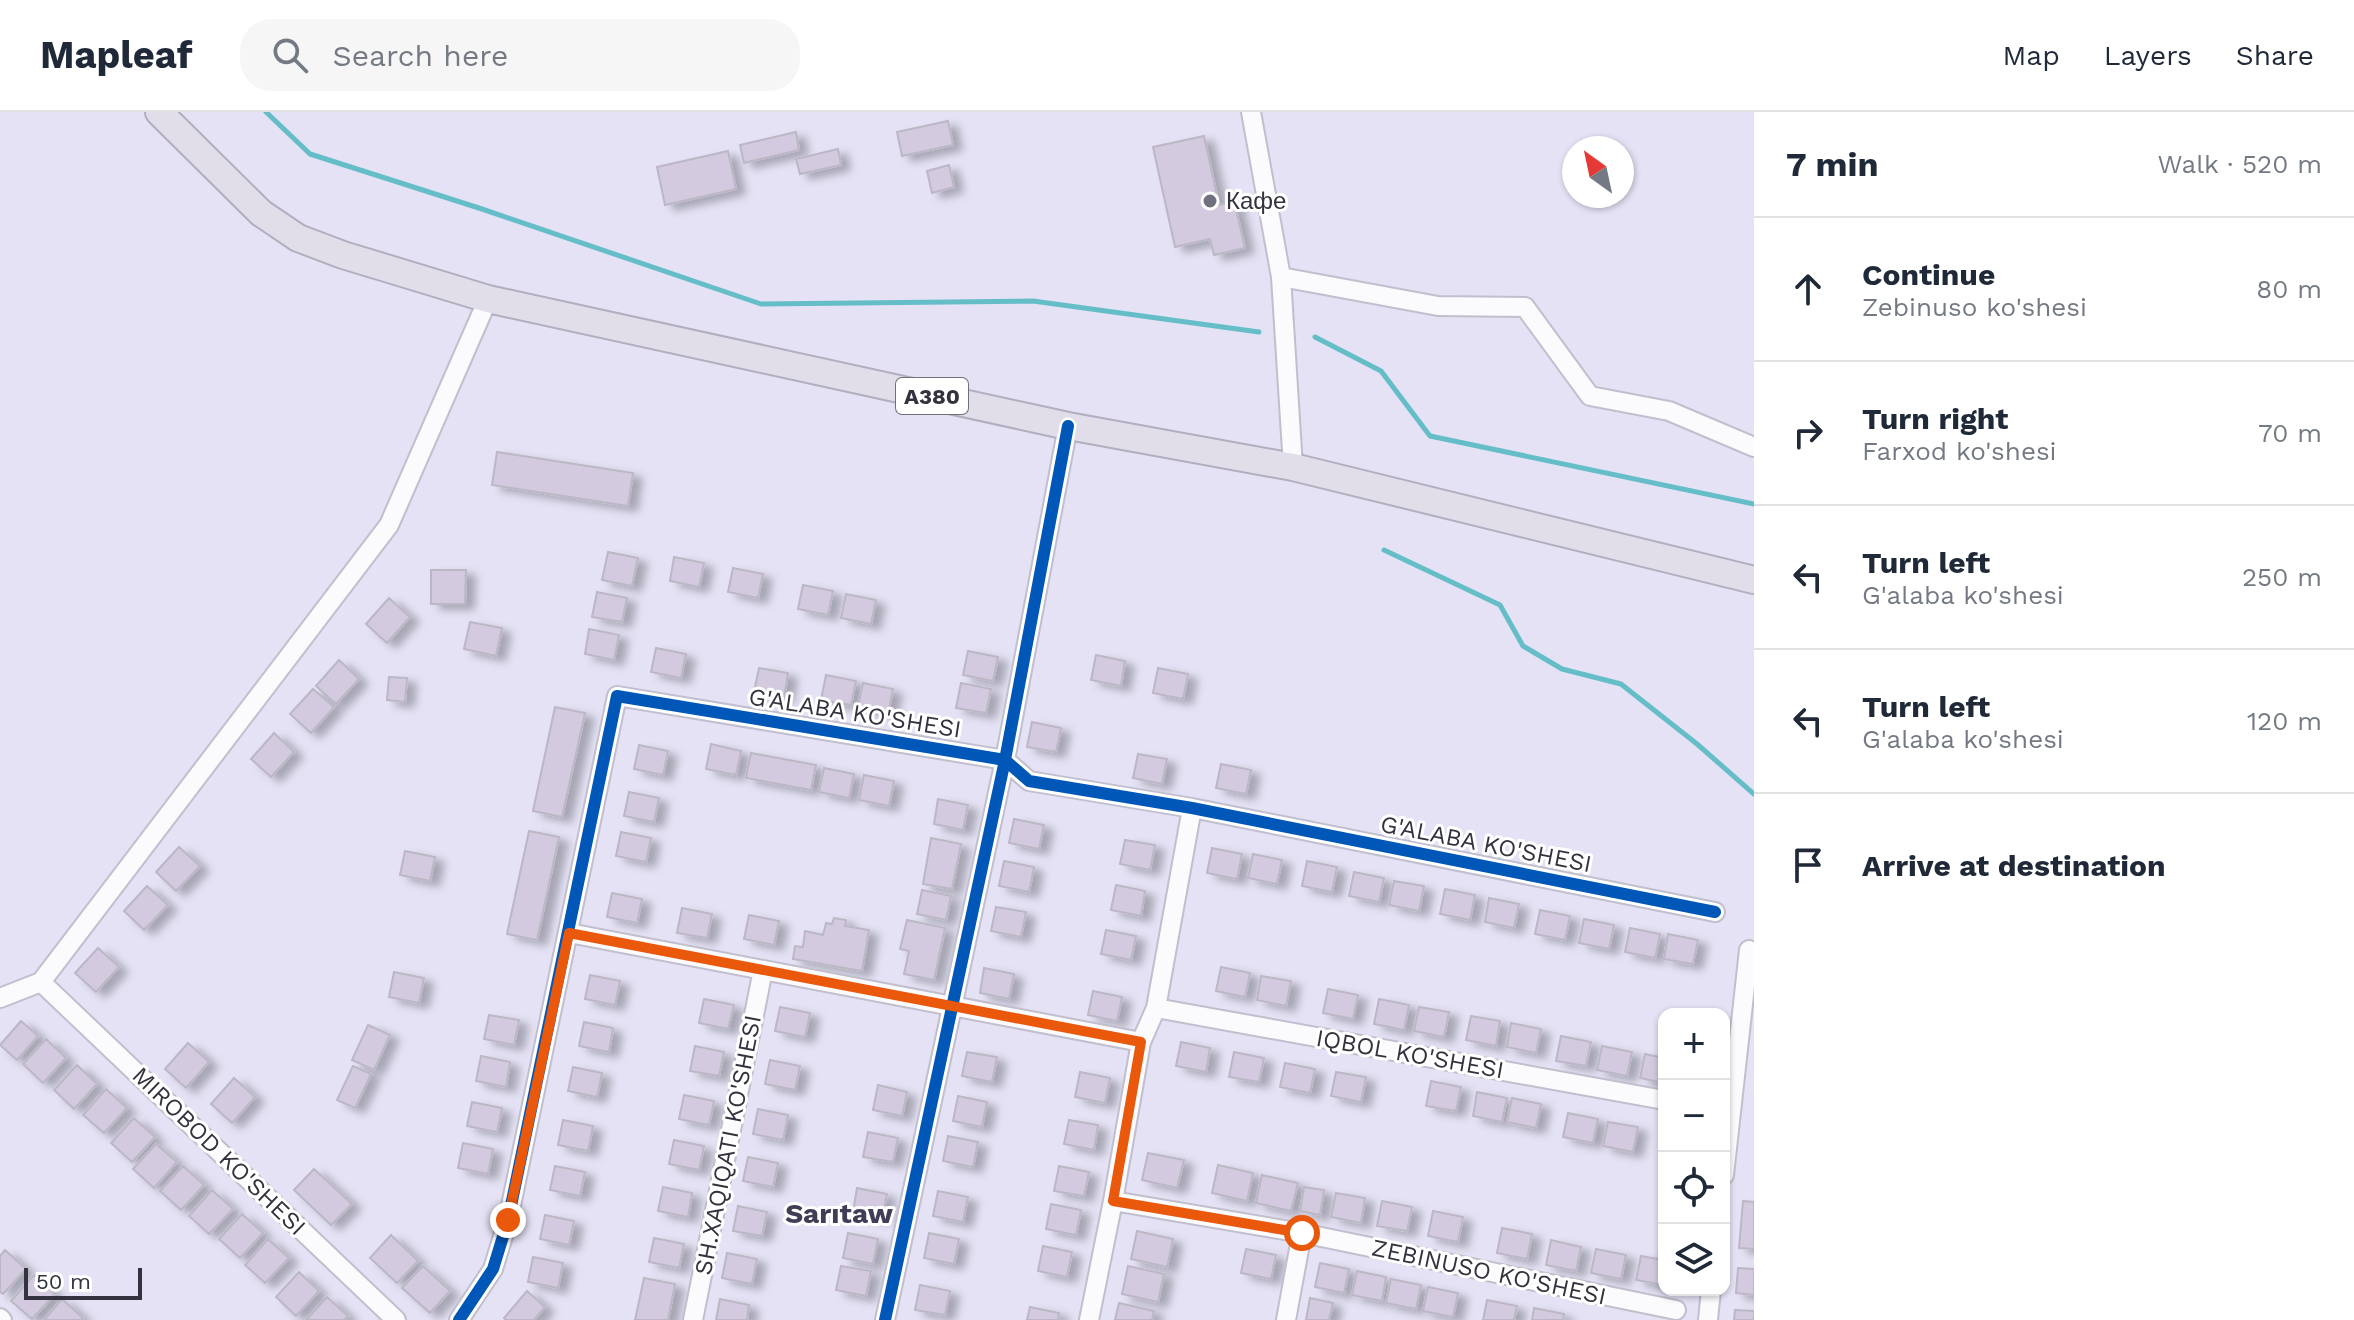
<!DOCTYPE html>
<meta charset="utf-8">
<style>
:root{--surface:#fff;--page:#f6f6f7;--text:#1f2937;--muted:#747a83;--line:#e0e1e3}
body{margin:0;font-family:"Work Sans",sans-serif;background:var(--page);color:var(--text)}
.controls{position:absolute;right:24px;bottom:24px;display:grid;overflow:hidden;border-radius:16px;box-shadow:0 2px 6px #0004}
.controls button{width:72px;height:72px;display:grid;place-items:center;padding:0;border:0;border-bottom:2px solid var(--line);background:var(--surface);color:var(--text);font:40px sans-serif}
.compass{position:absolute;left:1562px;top:24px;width:72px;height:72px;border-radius:50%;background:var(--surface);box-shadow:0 2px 6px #0004;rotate:327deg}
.scale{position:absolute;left:24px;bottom:20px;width:118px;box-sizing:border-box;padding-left:8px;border:4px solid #33323e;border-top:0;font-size:22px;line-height:28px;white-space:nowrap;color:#33323e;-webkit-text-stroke:6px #fff;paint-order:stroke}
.stop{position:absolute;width:24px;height:24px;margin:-18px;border:6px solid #ea580c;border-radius:50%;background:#fff}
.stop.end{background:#ea580c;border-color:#fff;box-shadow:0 2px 8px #0008}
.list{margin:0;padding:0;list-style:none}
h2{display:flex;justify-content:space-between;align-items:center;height:104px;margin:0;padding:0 32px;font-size:34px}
h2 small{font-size:26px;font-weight:400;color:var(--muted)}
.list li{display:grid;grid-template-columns:52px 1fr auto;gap:24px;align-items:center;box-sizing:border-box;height:144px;padding:0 32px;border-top:2px solid var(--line)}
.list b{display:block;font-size:30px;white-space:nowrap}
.list p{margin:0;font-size:26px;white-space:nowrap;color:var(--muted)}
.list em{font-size:26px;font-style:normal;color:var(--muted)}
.icon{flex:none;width:44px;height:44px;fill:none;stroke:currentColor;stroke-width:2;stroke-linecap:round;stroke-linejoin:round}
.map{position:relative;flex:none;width:1754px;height:1208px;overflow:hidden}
header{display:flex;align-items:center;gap:48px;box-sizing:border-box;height:112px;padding:0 40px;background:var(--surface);border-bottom:2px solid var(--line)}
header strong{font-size:38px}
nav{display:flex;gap:44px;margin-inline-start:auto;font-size:28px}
.search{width:560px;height:72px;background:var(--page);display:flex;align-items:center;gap:20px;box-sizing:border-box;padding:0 28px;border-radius:32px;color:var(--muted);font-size:30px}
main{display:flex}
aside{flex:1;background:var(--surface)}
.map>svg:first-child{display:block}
</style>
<header>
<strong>Mapleaf</strong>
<div class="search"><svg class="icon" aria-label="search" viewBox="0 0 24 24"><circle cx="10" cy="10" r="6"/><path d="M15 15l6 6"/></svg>Search here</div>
<nav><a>Map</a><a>Layers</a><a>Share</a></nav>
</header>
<main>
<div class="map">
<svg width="1754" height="1208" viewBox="0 0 1754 1208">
<defs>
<filter id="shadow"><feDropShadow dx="9" dy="5" stdDeviation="4" flood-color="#0004"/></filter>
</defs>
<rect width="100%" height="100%" fill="#e4e2f4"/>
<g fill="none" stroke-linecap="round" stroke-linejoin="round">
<path stroke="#65bdc8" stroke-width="5" d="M266,0L310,42L482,97L761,192L1033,189L1259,220
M1315,225L1381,259L1430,324L1754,392
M1384,438L1500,493L1523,534L1562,557L1621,572L1697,632L1754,682"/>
</g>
<path fill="#d3cadf" stroke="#bbb7c4" stroke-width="2" filter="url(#shadow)" d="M948,9L953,33L902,44L897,20Z
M796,20L799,38L744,51L740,33Z
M1204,24L1219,93L1234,89L1245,136L1214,143L1210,127L1175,135L1153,35Z
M838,37L841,53L800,62L796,47Z
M728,39L736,77L665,93L657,55Z
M949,53L954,75L932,81L927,59Z
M497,340L633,361L628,394L492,373Z
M608,440L638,446L632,474L602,468Z
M674,445L704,451L699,475L670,469Z
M733,456L763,462L758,486L728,480Z
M431,458H466L465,492H431Z
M803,473L833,479L828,503L798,497Z
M597,480L627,486L622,510L592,505Z
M846,482L876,488L871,512L841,506Z
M389,486L410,505L387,531L366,512Z
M470,510L502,516L496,544L464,537Z
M589,517L619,523L614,548L585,542Z
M656,536L686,542L681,566L651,560Z
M968,539L998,545L993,569L963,563Z
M1096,543L1125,549L1121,574L1091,568Z
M339,548L359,567L336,592L316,574Z
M759,556L788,561L784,586L754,580Z
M1158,556L1188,562L1183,587L1153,581Z
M826,563L856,569L851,593L821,588Z
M389,565L407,566L405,590L387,588Z
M863,571L893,577L888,601L858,595Z
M961,571L991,577L986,601L956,596Z
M313,577L334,595L311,621L290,602Z
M555,595L585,601L562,705L533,699Z
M1032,610L1061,616L1056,640L1027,635Z
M274,621L294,640L271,665L251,647Z
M711,632L741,639L736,663L706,657Z
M639,633L668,639L663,663L634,657Z
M751,641L816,653L811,678L746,666Z
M1138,642L1167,647L1162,672L1133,666Z
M1221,652L1251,658L1246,682L1216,676Z
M824,656L854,662L849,686L819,680Z
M864,663L894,669L889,694L859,688Z
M629,680L659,686L654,710L624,704Z
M938,687L968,693L963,718L934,712Z
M1014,707L1044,713L1039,737L1009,731Z
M529,719L559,725L537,828L507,822Z
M621,720L651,726L646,750L616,744Z
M931,726L961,732L952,777L923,772Z
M1125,728L1155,733L1150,758L1120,752Z
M179,735L200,754L176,779L156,760Z
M1212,736L1242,742L1237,767L1207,761Z
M405,739L435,745L430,769L400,763Z
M1253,742L1282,748L1277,772L1248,766Z
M1004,749L1034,755L1029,780L999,774Z
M1307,749L1337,755L1332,780L1302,774Z
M1354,760L1384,766L1379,790L1349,784Z
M1394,769L1424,774L1419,799L1389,793Z
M1116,773L1145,779L1141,804L1111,798Z
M147,774L168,793L144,818L124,799Z
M1445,777L1475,783L1470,808L1440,802Z
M922,778L951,784L946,808L917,802Z
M612,781L642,787L637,811L607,805Z
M1489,786L1519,792L1514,816L1485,810Z
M996,795L1026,800L1021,825L991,819Z
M682,796L712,802L707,826L677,821Z
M1540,798L1570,804L1565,828L1535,822Z
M749,803L779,809L774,833L744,827Z
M834,806L846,808L845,814L869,818L862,859L793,847L795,834L803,835L805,819L823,823L826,811L832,812Z
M1584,807L1614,813L1609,837L1579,831Z
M907,808L945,816L934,868L904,862L909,839L900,837Z
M1630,816L1660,822L1655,846L1625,840Z
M1106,818L1136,824L1131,848L1101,842Z
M1668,822L1698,828L1693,852L1664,847Z
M98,836L119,855L96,880L75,861Z
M1221,855L1250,861L1245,885L1216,879Z
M984,856L1014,862L1009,887L980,881Z
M394,860L424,866L419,891L389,885Z
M590,863L620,869L615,893L585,887Z
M1261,864L1291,869L1286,894L1257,888Z
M1328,877L1358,883L1353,907L1323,901Z
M1093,879L1122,885L1117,909L1088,903Z
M704,887L734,893L728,917L699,911Z
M1379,887L1409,893L1404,918L1374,912Z
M780,895L810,901L805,925L775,919Z
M1419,895L1449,900L1444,925L1414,919Z
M489,903L519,908L514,933L484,927Z
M1471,904L1500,909L1496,934L1466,928Z
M21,909L38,924L17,948L0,933Z
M584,910L613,916L609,940L579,934Z
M1511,911L1541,917L1536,941L1507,935Z
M368,913L390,923L374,958L352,948Z
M1561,924L1591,930L1586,954L1556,949Z
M46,927L66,946L43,971L23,952Z
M1181,930L1210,936L1206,960L1176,954Z
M188,931L209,950L186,976L165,957Z
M695,934L724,940L719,964L690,959Z
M1602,934L1632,940L1627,964L1597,958Z
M967,940L997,945L992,970L962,964Z
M1234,940L1264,946L1259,970L1229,965Z
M1645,942L1664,946V971L1640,966Z
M481,944L510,950L506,975L476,969Z
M770,948L800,954L795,978L765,972Z
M1285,951L1315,957L1310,981L1280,975Z
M77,953L97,972L74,997L54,978Z
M353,954L371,962L355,996L337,988Z
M573,955L602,961L597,985L568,979Z
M1080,960L1110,966L1105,991L1075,985Z
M1336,960L1366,965L1361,990L1331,984Z
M234,966L255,985L232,1011L211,992Z
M1431,969L1461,975L1456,999L1426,994Z
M878,973L907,980L902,1004L873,998Z
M106,977L127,996L104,1021L83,1003Z
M1477,980L1507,986L1502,1010L1473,1004Z
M684,983L714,989L709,1013L679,1007Z
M958,984L987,990L982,1015L953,1009Z
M1512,986L1541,992L1536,1016L1507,1010Z
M472,990L502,996L497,1020L467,1014Z
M758,997L788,1003L783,1028L753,1022Z
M1568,1001L1598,1007L1593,1031L1563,1025Z
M134,1006L155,1025L132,1050L111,1031Z
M563,1008L593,1014L588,1039L558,1033Z
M1069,1008L1098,1013L1094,1038L1064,1032Z
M1608,1010L1638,1015L1633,1040L1603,1034Z
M868,1020L898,1026L893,1050L863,1045Z
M948,1024L978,1030L973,1055L943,1049Z
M674,1028L704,1034L699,1058L669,1052Z
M463,1031L493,1037L488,1062L458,1056Z
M156,1032L177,1050L154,1076L133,1057Z
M1148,1041L1184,1048L1177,1076L1142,1068Z
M748,1045L778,1051L773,1075L743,1069Z
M1218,1053L1253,1061L1247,1089L1212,1081Z
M183,1054L204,1073L181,1098L160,1079Z
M555,1054L585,1060L580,1084L550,1078Z
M1059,1054L1089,1060L1084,1084L1054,1079Z
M314,1057L352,1092L331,1113L294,1078Z
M1262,1063L1298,1071L1291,1099L1256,1091Z
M663,1075L692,1081L688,1105L658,1099Z
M1304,1075L1324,1078L1320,1103L1300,1099Z
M857,1076L887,1082L882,1106L853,1100Z
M212,1078L233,1097L209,1122L189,1104Z
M938,1079L968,1085L963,1110L933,1104Z
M1336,1081L1365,1086L1361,1111L1331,1105Z
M1382,1089L1412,1095L1407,1119L1377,1114Z
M1743,1089L1754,1090V1137L1739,1136Z
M1051,1092L1081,1098L1076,1123L1046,1117Z
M738,1094L767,1100L762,1124L733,1119Z
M1433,1099L1463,1105L1458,1130L1428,1124Z
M242,1102L263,1121L240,1146L219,1127Z
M545,1103L574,1109L569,1133L540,1127Z
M1502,1116L1532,1122L1527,1147L1497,1141Z
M1137,1119L1173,1127L1167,1155L1131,1147Z
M848,1121L878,1127L873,1152L843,1146Z
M929,1121L959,1127L954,1152L924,1146Z
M391,1123L418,1149L397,1171L370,1146Z
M654,1126L684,1132L679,1156L649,1150Z
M268,1127L289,1146L265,1171L245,1153Z
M1551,1128L1581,1135L1576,1159L1546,1153Z
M1043,1134L1072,1140L1067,1165L1038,1159Z
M1246,1137L1276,1143L1271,1167L1241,1161Z
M1596,1137L1626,1143L1621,1167L1591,1161Z
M5,1138L26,1157L3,1182L0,1180V1144Z
M727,1141L757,1147L752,1172L722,1166Z
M1641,1144L1664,1148V1173L1636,1168Z
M533,1145L563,1151L558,1176L528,1170Z
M1320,1151L1349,1157L1344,1181L1315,1175Z
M423,1154L450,1179L430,1201L402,1176Z
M841,1154L871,1159L866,1184L836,1178Z
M1128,1154L1164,1162L1158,1190L1122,1182Z
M1738,1156L1754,1157V1183L1736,1181Z
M1357,1159L1386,1165L1382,1189L1352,1183Z
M299,1160L319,1179L296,1204L276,1185Z
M34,1163L55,1182L32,1207L11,1189Z
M644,1166L675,1172L668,1208H635Z
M1391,1167L1421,1173L1416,1197L1386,1191Z
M920,1173L950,1179L945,1203L915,1198Z
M1428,1175L1458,1181L1453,1205L1423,1199Z
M527,1179L545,1195L534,1208H506L504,1206Z
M327,1185L348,1204L344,1208H306Z
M1310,1186L1333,1191L1329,1208H1306Z
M62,1187L83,1206L81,1208H44Z
M720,1187L749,1193L747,1208H716Z
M1487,1188L1517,1194L1514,1208H1483Z
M1119,1191L1154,1199L1152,1208H1115Z
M1030,1195L1059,1201L1058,1208H1027Z
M1534,1196L1564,1202L1563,1208H1532Z
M1735,1198L1754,1199V1208H1734Z"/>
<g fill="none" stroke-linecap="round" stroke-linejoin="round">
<g stroke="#c1bfce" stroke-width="22">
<path id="minor" d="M1251,0L1281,165L1293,355
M1281,165L1438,194L1525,195L1590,284L1669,299L1754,335
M569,821L1141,930
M41,870L396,1208
M0,886L41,870L389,413L488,187
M1156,896L1664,988
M1724,1063L1749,838
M1113,1089L1302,1121L1676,1198
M0,1206L2,1208
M459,1208L493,1157L508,1108L617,584L1005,648L1029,669L1192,696L1715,800
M693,1208L763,858
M885,1208L1005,648L1068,314
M1089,1208L1113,1089L1141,930L1156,896L1192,696
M1286,1208L1302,1121
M1708,1208L1711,1178"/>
</g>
<g stroke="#b2adbf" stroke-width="30">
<path id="highway" d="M159,0L261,101L298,126L343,143L488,187L1068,314L1293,355L1754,468"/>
</g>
<use href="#minor" stroke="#fbfbfd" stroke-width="18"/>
<use href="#highway" stroke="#e2dee9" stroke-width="26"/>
<g stroke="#fff" stroke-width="17">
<path id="cycleway" d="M459,1208L493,1157L508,1108L617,584L1005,648L1029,669L1192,696L1715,800
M885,1208L1005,648L1068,314"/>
</g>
<use href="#cycleway" stroke="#0057b8" stroke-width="12"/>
</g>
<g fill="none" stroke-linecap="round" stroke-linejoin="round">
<path stroke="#ea580c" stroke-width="10" d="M508,1108L569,821L1141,930L1113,1089L1302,1121"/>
</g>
<circle fill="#71707e" stroke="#fff" stroke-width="3" cx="1210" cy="89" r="8"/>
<g text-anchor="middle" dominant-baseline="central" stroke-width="6" stroke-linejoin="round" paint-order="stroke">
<rect fill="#fff" stroke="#707078" stroke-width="2" x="896" y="266" width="72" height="36" rx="6"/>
<g font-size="22" font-weight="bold" fill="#33323e">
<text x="932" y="284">A380</text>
</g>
<g font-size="24" fill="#33323e" stroke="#fff" text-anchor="start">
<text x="1226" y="89">Кафе</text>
</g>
<g font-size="24" fill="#33323e" stroke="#fff">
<text transform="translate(855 601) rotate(9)">G'ALABA KO'SHESI</text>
<text transform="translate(1486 732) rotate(11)">G'ALABA KO'SHESI</text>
<text transform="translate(1410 942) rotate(10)">IQBOL KO'SHESI</text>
<text transform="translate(728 1033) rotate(-79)">SH.XAQIQATI KO'SHESI</text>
<text transform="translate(219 1039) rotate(44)">MIROBOD KO'SHESI</text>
<text transform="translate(1489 1160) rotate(12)">ZEBINUSO KO'SHESI</text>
</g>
<g font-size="28" font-weight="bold" fill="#413d57" stroke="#fff">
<text x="839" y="1101">Sarıtaw</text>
</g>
</g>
</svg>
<div class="controls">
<button>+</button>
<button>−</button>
<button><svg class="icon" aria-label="locate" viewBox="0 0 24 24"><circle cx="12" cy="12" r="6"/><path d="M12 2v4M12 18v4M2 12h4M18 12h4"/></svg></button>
<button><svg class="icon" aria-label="layers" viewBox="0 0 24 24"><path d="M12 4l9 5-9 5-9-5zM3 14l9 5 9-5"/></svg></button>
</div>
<svg class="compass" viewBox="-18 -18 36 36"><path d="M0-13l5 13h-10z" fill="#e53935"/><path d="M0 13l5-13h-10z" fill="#747a83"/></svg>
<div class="scale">50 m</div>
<div class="stop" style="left:1302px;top:1121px"></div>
<div class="stop end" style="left:508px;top:1108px"></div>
</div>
<aside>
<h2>7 min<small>Walk · 520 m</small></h2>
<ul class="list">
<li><svg class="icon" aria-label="ahead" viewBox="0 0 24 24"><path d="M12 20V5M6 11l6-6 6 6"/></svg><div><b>Continue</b><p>Zebinuso ko'shesi</p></div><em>80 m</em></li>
<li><svg class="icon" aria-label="right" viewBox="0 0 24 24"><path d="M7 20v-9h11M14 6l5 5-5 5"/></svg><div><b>Turn right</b><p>Farxod ko'shesi</p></div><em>70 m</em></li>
<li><svg class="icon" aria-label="left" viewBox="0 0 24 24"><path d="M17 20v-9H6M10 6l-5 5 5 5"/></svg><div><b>Turn left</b><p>G'alaba ko'shesi</p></div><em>250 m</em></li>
<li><svg class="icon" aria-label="left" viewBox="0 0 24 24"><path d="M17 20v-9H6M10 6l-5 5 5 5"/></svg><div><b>Turn left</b><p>G'alaba ko'shesi</p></div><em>120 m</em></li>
<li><svg class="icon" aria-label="arrive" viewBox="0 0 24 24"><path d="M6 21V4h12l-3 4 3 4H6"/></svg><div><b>Arrive at destination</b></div></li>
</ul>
</aside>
</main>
